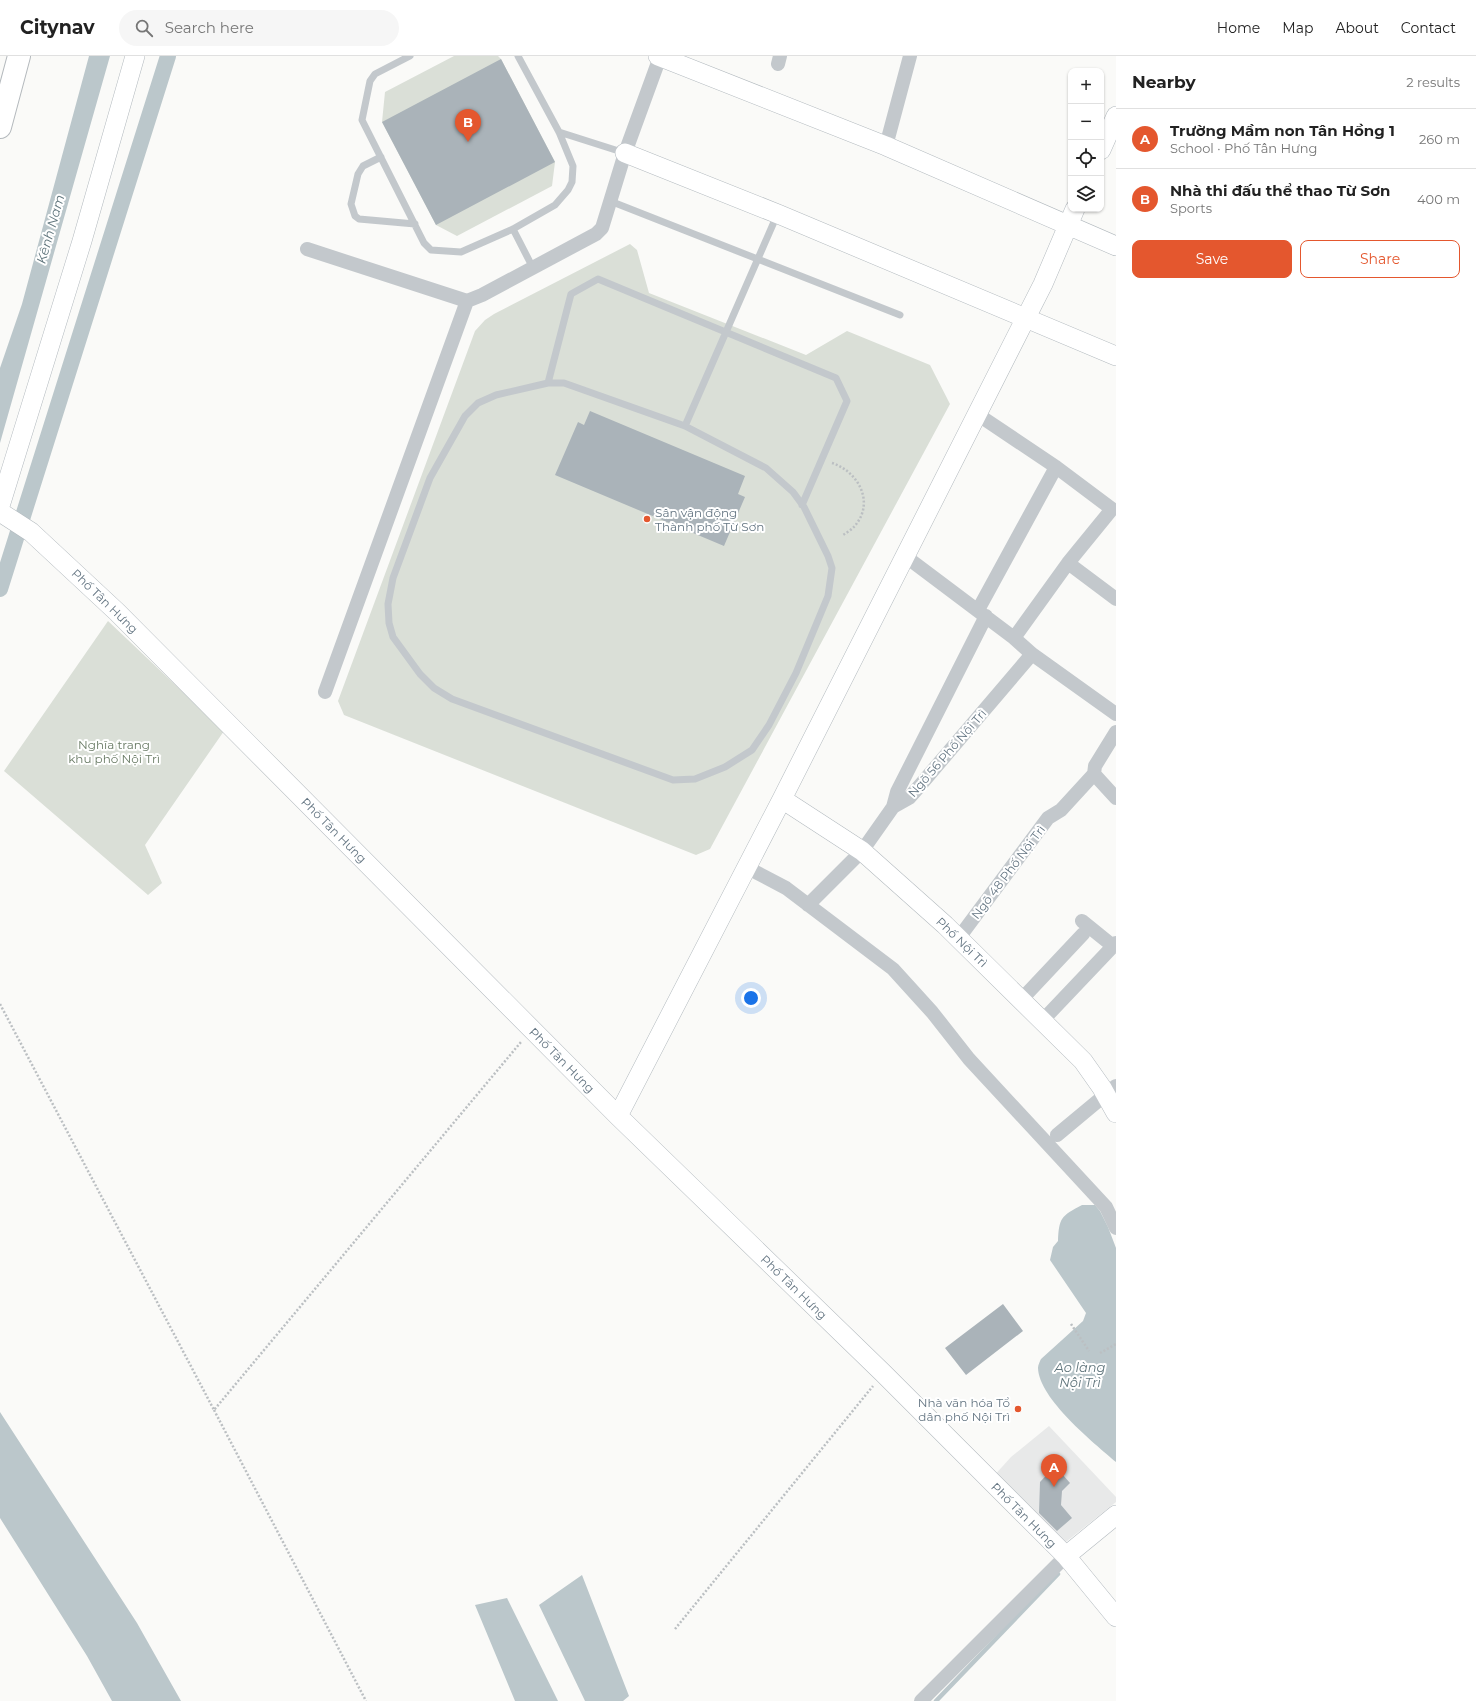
<!DOCTYPE html>
<meta charset="utf-8">
<style>
:root{--surface:#fff;--page:#f6f6f6;--text:#222;--muted:#767676;--line:#e0e0e0;--accent:#e4572e}
body{margin:0;font-family:Montserrat,sans-serif;background:var(--page);color:var(--text)}
.controls{position:absolute;right:12px;top:12px;display:grid;overflow:hidden;border-radius:8px;box-shadow:0 1px 3px #0004}
.controls button{width:36px;height:36px;display:grid;place-items:center;padding:0;border:0;border-bottom:1px solid var(--line);background:var(--surface);color:var(--text);font:20px sans-serif}
.you{position:absolute;left:751px;top:942px;width:14px;height:14px;margin:-10px;border:3px solid #fff;border-radius:50%;background:#1a73e8;box-shadow:0 0 0 6px #1a73e833}
.badge{display:grid;place-items:center;width:26px;height:26px;border-radius:50%;background:var(--accent);color:#fff;font-size:13px;font-weight:700}
.pin{position:absolute;translate:-50% -33px;filter:drop-shadow(0 1px 2px #0008)}
.pin::after{content:'';position:absolute;top:21px;width:14px;height:12px;background:inherit;clip-path:polygon(0 0,100% 0,50% 100%)}
.list{margin:0;padding:0;list-style:none}
h2{display:flex;justify-content:space-between;align-items:center;height:52px;margin:0;padding:0 16px;font-size:17px}
h2 small{font-size:13px;font-weight:400;color:var(--muted)}
.list li{display:grid;grid-template-columns:26px 1fr auto;gap:12px;align-items:center;box-sizing:border-box;height:60px;padding:0 16px;border-top:1px solid var(--line)}
.list b{display:block;font-size:15px;white-space:nowrap}
.list p{margin:0;font-size:13px;white-space:nowrap;color:var(--muted)}
.list em{font-size:13px;font-style:normal;color:var(--muted)}
.actions{display:flex;gap:8px;padding:12px 16px}
.actions a{flex:1;padding:9px 0;border:1px solid var(--accent);border-radius:8px;text-align:center;font-size:14px;color:var(--accent)}
.actions .main{background:var(--accent);color:#fff}
.icon{flex:none;width:22px;height:22px;fill:none;stroke:currentColor;stroke-width:2;stroke-linecap:round;stroke-linejoin:round}
.map{position:relative;flex:none;width:1116px;height:1645px;overflow:hidden}
header{display:flex;align-items:center;gap:24px;box-sizing:border-box;height:56px;padding:0 20px;background:var(--surface);border-bottom:1px solid var(--line)}
header strong{font-size:19px}
nav{display:flex;gap:22px;margin-inline-start:auto;font-size:14px}
.search{width:280px;height:36px;background:var(--page);display:flex;align-items:center;gap:10px;box-sizing:border-box;padding:0 14px;border-radius:22px;color:var(--muted);font-size:15px}
main{display:flex}
aside{flex:1;background:var(--surface)}
.map>svg:first-child{display:block}
</style>
<header>
<strong>Citynav</strong>
<div class="search"><svg class="icon" aria-label="search" viewBox="0 0 24 24"><circle cx="10" cy="10" r="6"/><path d="M15 15l6 6"/></svg>Search here</div>
<nav><a>Home</a><a>Map</a><a>About</a><a>Contact</a></nav>
</header>
<main>
<div class="map">
<svg width="1116" height="1645" viewBox="0 0 1116 1645">
<rect width="100%" height="100%" fill="#fafaf8"/>
<path fill="#e8e9e9" d="M1049,1370L1116,1441V1446L1062,1489L992,1422L1011,1401Z"/>
<path fill="#dadfd7" d="M454,0H498L501,3L555,106L552,130L457,180L436,169L382,66L385,36Z
M630,188L637,194L649,237L806,299L847,275L930,309L950,348L710,793L696,799L344,659L338,645L475,275L485,264L494,258Z
M108,565L224,675L145,789L162,827L148,839L4,715Z"/>
<path fill="#bbc7cb" d="M89,0H110L0,387V312L22,248Z
M1082,1149H1095L1100,1155L1108,1171L1116,1192V1406C1094,1387 1039,1343 1038,1312C1038,1309 1040,1305 1041,1303L1083,1265L1086,1257L1050,1204L1053,1191L1058,1185C1059,1162 1061,1160 1082,1149Z
M0,1356L137,1567L181,1645H112L87,1600L0,1462Z
M582,1519L629,1640L623,1645H585L539,1549Z
M507,1542L558,1645H515L475,1549Z"/>
<g fill="none" stroke-linecap="round" stroke-linejoin="round">
<path stroke="#bbc7cb" stroke-width="4.5" d="M936,1645L1058,1518"/>
<path stroke="#bbc7cb" stroke-width="16" d="M0,533L168,0"/>
</g>
<path fill="#aab3b9" d="M501,3L555,106L436,169L382,66Z
M590,355L745,420L738,438L745,441L724,490L555,419L578,366L584,369Z
M1003,1248L1023,1275L966,1319L945,1292Z
M1055,1410L1070,1427L1062,1435L1061,1449L1072,1462L1057,1475L1039,1457L1040,1426Z"/>
<g fill="none" stroke-linecap="round" stroke-linejoin="round">
<g stroke="#b3babf" stroke-width="20">
<path id="secondary" d="M658,0L886,90L1116,190
M1101,94L1116,60
M625,97L778,158L1116,300
M0,450L82,185L135,0
M0,456L31,476L117,556L618,1060L883,1317L1066,1500L1116,1561
M782,743L862,795L945,869L1083,1005L1102,1032L1116,1057
M618,1060L782,743L1043,228L1075,153
M1066,1500L1116,1459"/>
</g>
<g stroke="#b4b9bd" stroke-width="24">
<path id="highway" d="M0,71L19,0"/>
</g>
<path stroke="#bbbfc2" stroke-width="2.5" stroke-dasharray="2 2" stroke-linecap="butt" d="M832,407C857,415 874,444 857,467C854,472 848,476 843,479
M0,948L214,1354L521,986
M1071,1268L1089,1295
M1100,1297L1116,1288
M214,1354L366,1645
M675,1573L873,1330"/>
<path stroke="#c3c8cc" stroke-width="7" d="M410,0L375,18L370,25L362,64L424,187L431,194L461,196L513,173L555,149L568,134L572,126L573,110L559,76L518,0
M559,76L625,97
M381,101L363,110L358,118L351,148L355,160L359,163L415,168
M610,145L900,259
M513,173L533,212
M548,327H564L685,370L766,412L793,436L804,451L828,500L832,512L828,540L796,617L769,669L752,694L725,711L695,723L673,724L452,643L434,632L420,618L393,581L389,567L388,548L393,522L430,422L465,360L478,347L496,339Z
M548,327L571,238L598,223L836,322L847,345L802,449
M685,370L777,159"/>
<path stroke="#c3c8cc" stroke-width="14" d="M778,8L780,0
M886,90L910,0
M307,193L467,245L482,239L596,178L602,172L625,97L660,1
M977,358L1056,411L1112,453L1068,507L1014,582
M905,500L1014,582L1032,598L1116,658
M1068,507L1116,543
M978,554L1056,411
M325,636L467,245
M1094,718L1116,742
M893,751L897,736L986,560
M746,811L786,832L893,913L932,956L969,1003L1106,1151L1116,1172
M808,849L862,795L893,751L909,742L917,733L1032,598
M1082,865L1113,890
M958,883L1048,762L1061,754L1094,718L1095,710L1116,676
M1021,944L1083,878
M1042,965L1116,887
M1057,1079L1116,1030
M921,1645L1066,1500"/>
<use href="#secondary" stroke="#fff" stroke-width="19"/>
<use href="#highway" stroke="#fff" stroke-width="22"/>
</g>
<g fill="#e4572e" stroke="#fff" stroke-width="1.5">
<circle cx="647" cy="463" r="4"/>
<circle cx="1018" cy="1353" r="4"/>
</g>
<g text-anchor="middle" dominant-baseline="central" stroke-width="4" stroke-linejoin="round" paint-order="stroke">
<g font-size="12" fill="#657683" stroke="#fff" text-anchor="start">
<text x="655" y="456">Sân vận động<tspan x="655" dy="14">Thành phố Từ Sơn</tspan></text>
<text x="1010" y="1346" text-anchor="end">Nhà văn hóa Tổ<tspan x="1010" dy="14">dân phố Nội Trì</tspan></text>
</g>
<g font-size="12" fill="#657683" stroke="#fff">
<text transform="translate(105 545) rotate(44)">Phố Tân Hưng</text>
<text transform="translate(947 697) rotate(-49)">Ngõ 56 Phố Nội Trì</text>
<text transform="translate(334 774) rotate(45)">Phố Tân Hưng</text>
<text transform="translate(1008 816) rotate(-53)">Ngõ 48 Phố Nội Trì</text>
<text transform="translate(962 886) rotate(44)">Phố Nội Trì</text>
<text transform="translate(562 1004) rotate(45)">Phố Tân Hưng</text>
<text transform="translate(794 1231) rotate(44)">Phố Tân Hưng</text>
<text transform="translate(1024 1459) rotate(45)">Phố Tân Hưng</text>
</g>
<g font-size="12" fill="#687a64" stroke="#fff">
<text x="114" y="688">Nghĩa trang<tspan x="114" dy="14">khu phố Nội Trì</tspan></text>
</g>
<g font-size="13" font-style="italic" fill="#60757c" stroke="#fff">
<text transform="translate(50 173) rotate(-74)">Kênh Nam</text>
<text x="1080" y="1311">Ao làng<tspan x="1080" dy="15">Nội Trì</tspan></text>
</g>
</g>
</svg>
<div class="controls">
<button>+</button>
<button>−</button>
<button><svg class="icon" aria-label="locate" viewBox="0 0 24 24"><circle cx="12" cy="12" r="6"/><path d="M12 2v4M12 18v4M2 12h4M18 12h4"/></svg></button>
<button><svg class="icon" aria-label="layers" viewBox="0 0 24 24"><path d="M12 4l9 5-9 5-9-5zM3 14l9 5 9-5"/></svg></button>
</div>
<div class="you"></div>
<div class="pin badge" style="left:1054px;top:1431px">A</div>
<div class="pin badge" style="left:468px;top:86px">B</div>
</div>
<aside>
<h2>Nearby<small>2 results</small></h2>
<ul class="list">
<li><span class="badge">A</span><div><b>Trường Mầm non Tân Hồng 1</b><p>School · Phố Tân Hưng</p></div><em>260 m</em></li>
<li><span class="badge">B</span><div><b>Nhà thi đấu thể thao Từ Sơn</b><p>Sports</p></div><em>400 m</em></li>
</ul>
<div class="actions"><a class="main">Save</a><a>Share</a></div>
</aside>
</main>
